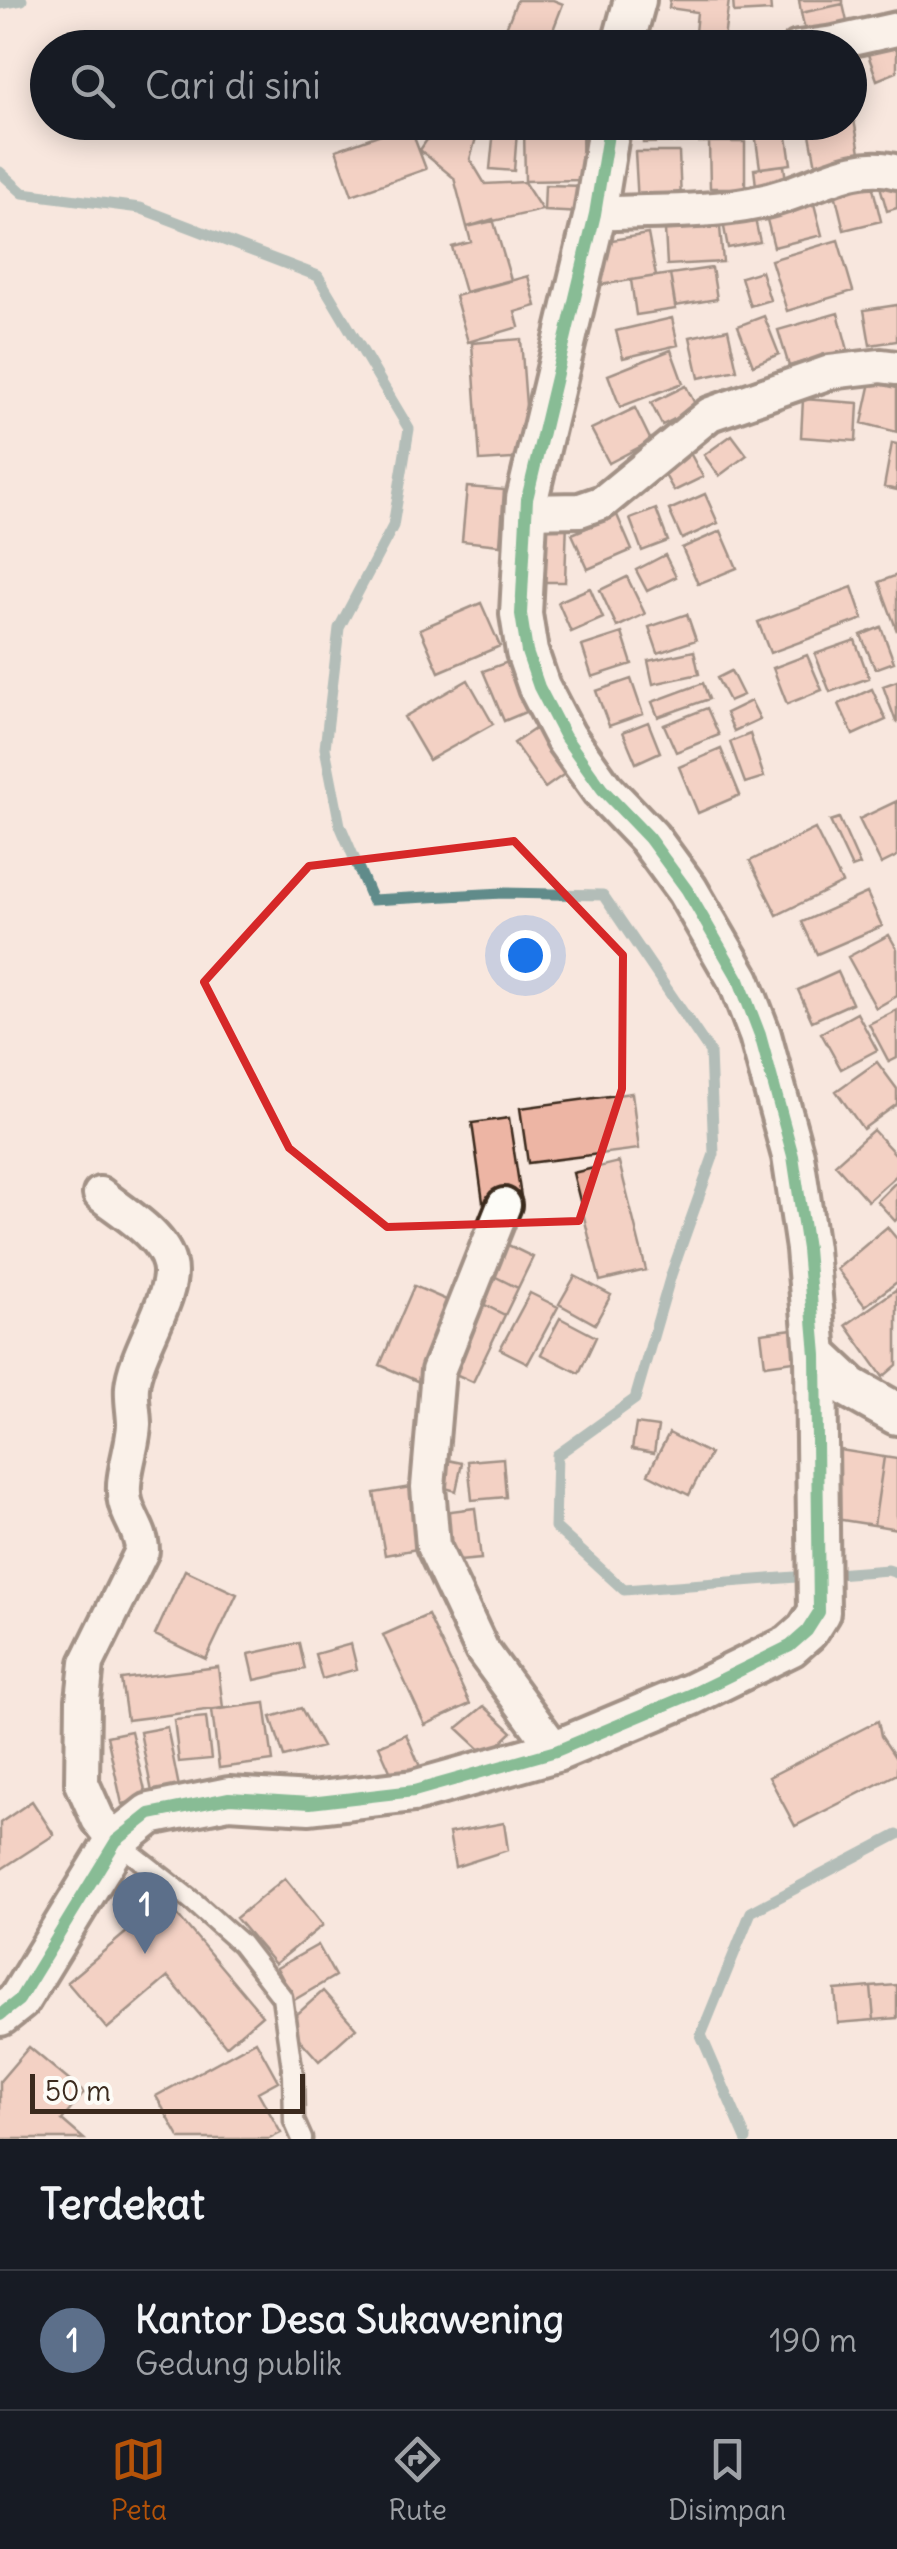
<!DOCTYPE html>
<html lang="id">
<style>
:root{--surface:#171b24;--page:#20242c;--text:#f1f3f6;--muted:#9ea1a6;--line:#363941;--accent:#b45309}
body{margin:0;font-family:Delius,sans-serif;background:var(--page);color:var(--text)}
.scale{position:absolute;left:30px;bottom:25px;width:275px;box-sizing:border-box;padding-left:10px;border:5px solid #3b2a1e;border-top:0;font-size:28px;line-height:35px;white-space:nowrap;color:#3b2a1e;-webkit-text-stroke:8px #fdfcf7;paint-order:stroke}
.you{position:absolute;left:525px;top:955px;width:35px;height:35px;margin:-25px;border:8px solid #fff;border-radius:50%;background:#1a73e8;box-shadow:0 0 0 15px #1a73e833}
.badge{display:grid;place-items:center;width:65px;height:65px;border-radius:50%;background:var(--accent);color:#fff;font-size:32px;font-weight:700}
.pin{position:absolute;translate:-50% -82px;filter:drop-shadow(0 2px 5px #0008)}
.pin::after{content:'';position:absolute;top:52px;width:35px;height:30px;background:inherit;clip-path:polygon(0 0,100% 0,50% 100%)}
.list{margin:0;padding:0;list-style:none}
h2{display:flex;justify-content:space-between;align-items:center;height:130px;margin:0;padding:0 40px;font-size:42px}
h2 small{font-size:32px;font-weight:400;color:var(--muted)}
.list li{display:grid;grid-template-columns:65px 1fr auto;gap:30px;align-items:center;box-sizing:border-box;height:140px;padding:0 40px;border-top:2px solid var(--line)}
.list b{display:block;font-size:38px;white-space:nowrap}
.list p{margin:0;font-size:32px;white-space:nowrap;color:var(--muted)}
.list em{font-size:32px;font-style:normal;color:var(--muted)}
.icon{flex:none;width:55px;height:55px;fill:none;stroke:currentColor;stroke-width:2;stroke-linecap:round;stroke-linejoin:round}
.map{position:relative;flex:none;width:897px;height:2139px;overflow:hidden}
.search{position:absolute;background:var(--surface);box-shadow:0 5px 25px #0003;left:30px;right:30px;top:30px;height:110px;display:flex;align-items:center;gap:25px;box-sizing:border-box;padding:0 35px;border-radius:55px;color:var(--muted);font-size:38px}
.sheet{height:270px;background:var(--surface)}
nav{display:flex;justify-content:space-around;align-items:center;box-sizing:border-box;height:140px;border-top:2px solid var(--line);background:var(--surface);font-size:28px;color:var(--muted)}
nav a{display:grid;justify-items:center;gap:5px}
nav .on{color:var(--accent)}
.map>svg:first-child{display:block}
</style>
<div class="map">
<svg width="897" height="2139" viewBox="0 0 897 2139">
<rect width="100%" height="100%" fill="#f8e7de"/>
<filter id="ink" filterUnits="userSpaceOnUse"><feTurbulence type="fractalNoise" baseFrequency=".01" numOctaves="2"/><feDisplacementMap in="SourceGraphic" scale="20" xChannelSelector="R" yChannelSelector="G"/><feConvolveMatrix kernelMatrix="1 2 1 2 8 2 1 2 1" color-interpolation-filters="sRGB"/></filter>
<g filter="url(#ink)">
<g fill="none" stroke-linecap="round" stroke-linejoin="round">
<path stroke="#618b8a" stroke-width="11" d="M0,4L22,0
M0,172L23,193L140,208L318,276L409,429L393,526L339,628L325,748L340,825L372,900L503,893L603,895L710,1052L714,1154L671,1275L635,1399L557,1455L555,1527L624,1590L888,1570L897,1573
M746,2139L701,2035L751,1912L897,1835"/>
</g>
<path fill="#edb5a4" stroke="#3b2a1e" stroke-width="2.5" d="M517,0H553L563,4L553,30L585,43L583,48H498Z
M670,0H729L723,47L694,43L697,12L669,8Z
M733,0H770L771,11L734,13Z
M799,0H843V4L801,13Z
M843,4L850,35L808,44L801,13Z
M897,34V72L877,80L865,46Z
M854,120L861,157L816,166L809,129Z
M439,122H456L476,138L470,159L485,184L524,182L542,210L467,227L454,178L420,150Z
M642,122H713V142L643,143Z
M719,122H785L786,130L721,138Z
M409,124L426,169L352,195L336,150Z
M494,129L517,131L514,171L490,169Z
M524,129H582L583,180L525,181Z
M786,130L791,164L760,168L755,133Z
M709,142H745V188H710Z
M635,152H679L681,201L638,203Z
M784,165L787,190L757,194L754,169Z
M878,179L897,183V208L887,211Z
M872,184L881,221L844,230L835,193Z
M545,185L585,186L583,213L544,211Z
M812,196L822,235L774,247L764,208Z
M753,210L760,242L728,248L722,217Z
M493,219L511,280L465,292L452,247L471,242L467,227Z
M720,227L723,262L667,265L665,230Z
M648,234L656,276L600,285L594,243Z
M838,240L853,291L787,311L771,260Z
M712,268L717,299L675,306L670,274Z
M761,271L770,300L750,306L741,277Z
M670,274L676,309L636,315L631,280Z
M528,276L536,306L515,312L519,327L468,342L455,296Z
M897,305V341L870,345L864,310Z
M838,313L848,350L789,366L778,330Z
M764,316L779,354L753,365L738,326Z
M672,318L678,345L623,358L616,331Z
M728,329L737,370L699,378L690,337Z
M521,339L530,458L480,461L472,343Z
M671,350L683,383L620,407L608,375Z
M871,382L897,388V432L862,423Z
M686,386L697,408L662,425L651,403Z
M803,399L858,403L856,441L801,437Z
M635,408L651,441L609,463L591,429Z
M732,435L747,455L719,476L704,455Z
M892,443L897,444V490L884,487Z
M689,451L703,477L674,491L660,466Z
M467,487L504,490L500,545L462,541Z
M705,494L718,523L682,539L669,510Z
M656,509L668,541L642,551L630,519Z
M617,515L632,550L588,569L572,534Z
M545,519H567L565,582H544Z
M721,531L737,568L698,584L682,548Z
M665,555L676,577L647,591L636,570Z
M897,575V631L879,582Z
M627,577L645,614L617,627L600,590Z
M852,587L863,619L770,653L758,622Z
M590,588L603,618L571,632L558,602Z
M481,603L500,646L439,672L420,629Z
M687,614L696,640L658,653L649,627Z
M881,627L894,662L875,669L861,635Z
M622,633L632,664L592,677L582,646Z
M855,640L869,678L830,692L815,654Z
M694,651L699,674L653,684L648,661Z
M807,655L822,690L787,704L773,668Z
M516,659L535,708L504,721L483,671Z
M731,671L743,695L729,701L717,678Z
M631,679L643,714L609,726L596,691Z
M468,680L493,724L429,760L404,717Z
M897,681V722H896L883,686Z
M703,683L709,699L658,717L652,702Z
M872,689L886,720L853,735L839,704Z
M751,701L760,719L734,731L726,713Z
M707,708L719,735L676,752L664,725Z
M648,722L660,752L636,763L623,732Z
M542,724L573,768L545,788L514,743Z
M750,734L764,777L745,783L730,742Z
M721,749L740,795L698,813L679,767Z
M897,801V856L881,864L859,819Z
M839,818L860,865L852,868L830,821Z
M815,829L842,883L777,915L750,861Z
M867,893L882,926L817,954L802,922Z
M889,935L897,949V996L876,1008L848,957Z
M838,972L852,1003L812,1021L798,990Z
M897,1010V1058L889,1062L869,1024Z
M857,1013L877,1050L841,1069L821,1033Z
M877,1062L897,1089V1104L863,1129L836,1091Z
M632,1093L639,1149L528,1163L520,1108Z
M509,1118L521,1197L483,1202L472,1123Z
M873,1130L897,1156V1175L868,1201L835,1164Z
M619,1162L646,1270L600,1281L573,1173Z
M897,1181V1219L895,1221L877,1201Z
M887,1227L897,1239V1282L865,1306L837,1269Z
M502,1242L533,1257L518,1288L488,1273Z
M488,1273L518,1288L505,1315L475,1300Z
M575,1276L611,1295L595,1324L559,1304Z
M414,1286L458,1305L424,1384L380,1365Z
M897,1289V1365L883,1377L846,1325Z
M530,1293L558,1307L528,1363L500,1349Z
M475,1300L505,1315L473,1382L442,1368Z
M560,1318L596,1337L579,1373L541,1354Z
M793,1329L801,1360L765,1365L761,1333Z
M636,1424L658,1427L654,1453L632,1449Z
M669,1433L710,1454L689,1495L648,1474Z
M834,1449L884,1457L874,1525L823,1517Z
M884,1457L897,1459V1529L874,1525Z
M503,1458L506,1497L472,1500L468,1461Z
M443,1459L462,1463L456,1491L438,1486Z
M411,1487L422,1548L385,1555L374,1493Z
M475,1508L481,1559L448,1562L443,1512Z
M185,1570L237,1594L206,1659L155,1635Z
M428,1615L470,1704L425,1725L383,1635Z
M299,1643L305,1669L255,1680L249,1654Z
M351,1644L357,1669L322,1679L315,1654Z
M218,1667L223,1708L127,1720L121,1679Z
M265,1703L273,1761L219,1768L212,1710Z
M484,1706L512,1732L487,1756L457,1728Z
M301,1708L322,1747L284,1757L271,1717Z
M206,1717L211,1759L179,1762L174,1720Z
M878,1721L881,1736L897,1760V1774L795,1826L769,1777Z
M167,1727L180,1792L153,1797L140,1732Z
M131,1731L147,1799L122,1804L107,1736Z
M406,1734L421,1769L394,1780L379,1746Z
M32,1801L54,1835L0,1870V1823Z
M504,1823L508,1850L455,1867L449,1833Z
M285,1878L323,1925L275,1964L236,1918Z
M165,1900L262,2015L226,2046L168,1977L107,2029L67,1982Z
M318,1945L335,1976L294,2000L277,1968Z
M897,1985V2018L874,2020L871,1987Z
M871,1987L874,2020L838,2023L835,1990Z
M323,1991L356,2028L319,2061L286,2024Z
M256,2041L278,2081L258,2092L281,2133L269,2139H180L156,2096Z
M29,2047L84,2093L62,2120L84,2139H0V2081Z"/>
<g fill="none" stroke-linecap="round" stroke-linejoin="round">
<g stroke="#3b2a1e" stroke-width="25">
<path id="service" d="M116,1841L195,1903L241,1944L282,1997L293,2075L294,2121L302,2139"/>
</g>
<g stroke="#3b2a1e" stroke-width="40">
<path id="minor" d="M798,48L834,43L897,29
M595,214C657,210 727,215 786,195C820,184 860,160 897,172
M526,511L580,510L603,502L710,414L830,372L881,366L897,368
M100,1194C122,1212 163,1235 169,1264C177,1294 135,1351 132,1387C131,1400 134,1413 134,1425C133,1449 120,1478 125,1501C129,1519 142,1532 142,1551L87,1663L83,1700L82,1783L98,1819L116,1841
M504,1205L438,1371L428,1487L433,1546L482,1650L556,1751"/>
</g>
<g stroke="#3b2a1e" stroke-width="48">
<path id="tertiary" d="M622,48L635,0
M816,1355L851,1388L897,1414
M0,2015L19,2000L116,1841L150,1814L229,1798L310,1803L414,1791L556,1751L692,1694L790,1646L807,1631L819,1612L816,1355L807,1249L793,1156L760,1035L739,980L687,890L649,838L602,789L565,737L539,687L527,652L521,614L527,499L595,214L610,122"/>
</g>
<use href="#service" stroke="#fdfcf7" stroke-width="18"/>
<use href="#minor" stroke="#fdfcf7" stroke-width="32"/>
<use href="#tertiary" stroke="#fdfcf7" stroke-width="40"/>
<g stroke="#fdfcf7" stroke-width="19">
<path id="cycleway" d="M0,2015L19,2000L116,1841L150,1814L229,1798L310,1803L414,1791L556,1751L692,1694L790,1646L807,1631L819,1612L816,1355L807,1249L793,1156L760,1035L739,980L687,890L649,838L602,789L565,737L539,687L527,652L521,614L527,499L595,214L610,122"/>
</g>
<use href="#cycleway" stroke="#00873e" stroke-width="12"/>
</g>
</g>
<path d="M0 0H897V2139H0ZM514,841L623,955L622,1089L579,1221L387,1227L289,1148L204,982L309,866Z" fill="#f8e7de" fill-opacity=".55" fill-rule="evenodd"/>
<path fill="none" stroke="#d62828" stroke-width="8" stroke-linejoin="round" d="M514,841L623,955L622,1089L579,1221L387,1227L289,1148L204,982L309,866Z"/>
</svg>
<div class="scale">50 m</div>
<div class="you"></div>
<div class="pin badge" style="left:145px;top:1954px;background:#5c6f8a">1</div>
<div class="search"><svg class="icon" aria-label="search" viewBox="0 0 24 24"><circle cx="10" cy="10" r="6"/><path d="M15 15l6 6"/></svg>Cari di sini</div>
</div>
<section class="sheet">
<h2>Terdekat<small></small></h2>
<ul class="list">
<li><span class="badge" style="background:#5c6f8a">1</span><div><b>Kantor Desa Sukawening</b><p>Gedung publik</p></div><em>190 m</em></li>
</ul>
</section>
<nav>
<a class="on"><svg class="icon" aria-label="map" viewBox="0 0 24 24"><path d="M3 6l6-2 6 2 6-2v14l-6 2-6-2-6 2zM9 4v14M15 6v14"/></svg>Peta</a>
<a><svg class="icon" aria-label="directions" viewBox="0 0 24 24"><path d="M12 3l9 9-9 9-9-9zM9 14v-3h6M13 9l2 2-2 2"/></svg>Rute</a>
<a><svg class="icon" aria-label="saved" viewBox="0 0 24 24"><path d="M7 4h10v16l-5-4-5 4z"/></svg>Disimpan</a>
</nav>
